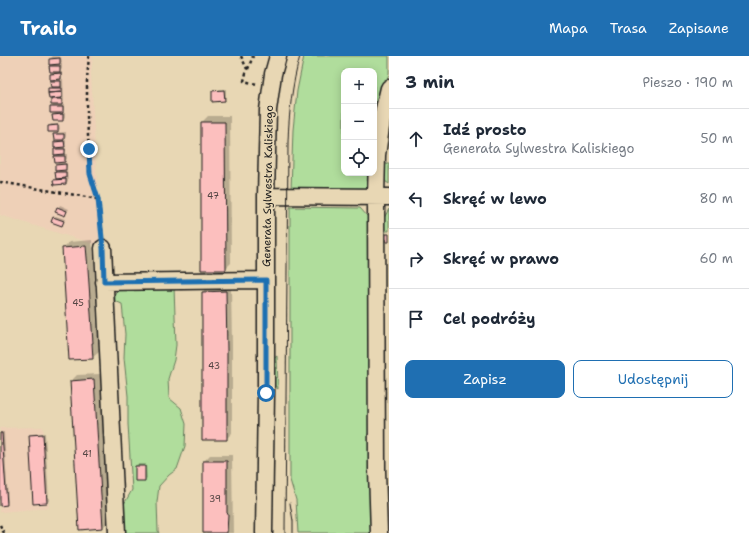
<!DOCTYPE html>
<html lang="pl">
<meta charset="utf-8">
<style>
:root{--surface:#fff;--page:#f2f2f3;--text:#1f2937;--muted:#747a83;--line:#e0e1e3;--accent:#1f6fb2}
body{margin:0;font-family:"Shantell Sans",sans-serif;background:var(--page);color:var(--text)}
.controls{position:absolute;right:12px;top:12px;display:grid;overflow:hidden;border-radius:8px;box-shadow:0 2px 10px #0003}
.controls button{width:36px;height:36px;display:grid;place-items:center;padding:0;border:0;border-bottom:1px solid var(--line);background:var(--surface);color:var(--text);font:20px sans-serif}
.stop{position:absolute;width:12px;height:12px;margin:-9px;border:3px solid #1f6fb2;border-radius:50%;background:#fff}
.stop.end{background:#1f6fb2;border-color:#fff;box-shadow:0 1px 4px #0008}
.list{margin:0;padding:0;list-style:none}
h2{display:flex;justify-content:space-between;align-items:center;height:52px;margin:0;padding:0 16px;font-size:17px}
h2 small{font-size:13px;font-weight:400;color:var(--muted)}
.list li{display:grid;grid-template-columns:26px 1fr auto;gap:12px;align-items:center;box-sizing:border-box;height:60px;padding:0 16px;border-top:1px solid var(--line)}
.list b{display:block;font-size:15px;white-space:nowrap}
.list p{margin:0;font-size:13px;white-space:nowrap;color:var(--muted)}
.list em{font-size:13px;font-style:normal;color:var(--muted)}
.actions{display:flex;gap:8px;padding:12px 16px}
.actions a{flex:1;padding:9px 0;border:1px solid var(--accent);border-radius:8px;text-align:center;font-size:14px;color:var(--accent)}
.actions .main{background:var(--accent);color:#fff}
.icon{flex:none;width:22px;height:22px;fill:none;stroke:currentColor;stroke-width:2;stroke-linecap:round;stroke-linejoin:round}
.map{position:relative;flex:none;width:389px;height:477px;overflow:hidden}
header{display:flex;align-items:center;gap:24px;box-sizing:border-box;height:56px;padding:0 20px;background:var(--accent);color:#fff}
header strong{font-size:19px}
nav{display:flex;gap:22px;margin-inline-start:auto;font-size:14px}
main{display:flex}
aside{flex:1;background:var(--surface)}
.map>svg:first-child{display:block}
</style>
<header>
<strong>Trailo</strong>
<nav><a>Mapa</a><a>Trasa</a><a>Zapisane</a></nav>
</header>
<main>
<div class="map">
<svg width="389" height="477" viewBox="0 0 389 477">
<rect width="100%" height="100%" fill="#e8d7b4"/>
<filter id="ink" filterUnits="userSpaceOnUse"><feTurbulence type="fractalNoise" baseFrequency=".025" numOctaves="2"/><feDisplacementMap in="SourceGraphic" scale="8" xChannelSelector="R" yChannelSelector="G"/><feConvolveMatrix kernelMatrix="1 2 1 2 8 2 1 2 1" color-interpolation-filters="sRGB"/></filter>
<g filter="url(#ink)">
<path fill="#eed0b7" d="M0,0H93L91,17L100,189H97L0,159Z
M43,371L49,452L0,456V372Z
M386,451H389V477H387Z"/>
<path fill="#b0dd9c" stroke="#667c5c" d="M304,0H389V17L379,52L374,84V15H344V117H370L369,128L365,133L291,134L293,74L297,35Z
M383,108H389V128L385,125Z
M290,151L360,152L368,161L373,477H298L296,444L290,424Z
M389,153V175H384V162Z
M123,230L174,231L176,289L174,304L168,323L169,342L181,352L186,368L185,390L177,413L169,419L159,430L157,446L158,475L159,477H123L119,457L132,434L128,368V340L124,302L125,278L122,248L115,245V237Z
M277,300L278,333L272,329V304Z"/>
<path fill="#0003" d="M53,0L61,1L62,6L59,8H62V13L59,16H62V21L60,23H63L64,46L61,49H64V54L61,57H65V62L63,64L53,59L56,56L51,52L54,48H52V42L49,32L52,30L51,25L54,23L51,18L54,15L50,10L53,8L50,3Z
M226,33V42L224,44L213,35L214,34Z
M208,60H230L231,207L225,213L202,66Z
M51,68H59L60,73L58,75L49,70Z
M66,76V81L63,84H66V88L63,92H66V95L63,98H67V103L63,107H67V111L64,115L67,114L68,125L66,127L55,128L54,124L57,122L56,117L60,114L56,109L60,105L55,100L58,98L55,94L58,91L55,86L58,83L54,78L56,77Z
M60,149L69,153L65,159L56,156Z
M56,160L65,163L63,167L61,169L54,161Z
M92,184L94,206L97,274H98V280L99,296L92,302L63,192L69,186Z
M209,230H231L232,288V377L226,383L202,236Z
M100,318L109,465L103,471L80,473L71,325L77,319Z
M0,376H4L8,446L6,448L0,449Z
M45,377L49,445L47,446L30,379L32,378Z
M210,399H232L233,477H204V405Z
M137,408H146L147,422L145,424L136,410Z"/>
<path fill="#fcbfbe" stroke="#1c1c1c" d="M60,2V8L49,9V3Z
M49,10H60V16H50Z
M61,17V23L50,24V18Z
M50,25H61V31H51Z
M48,32H62V36L48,37Z
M224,34L225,45L212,46V35Z
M62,36V42L49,43L48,37Z
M51,43H62V49H51Z
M50,51H63V57H50Z
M63,58V65H53L52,59Z
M201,66H225L226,214H201Z
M58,69V76H48V70Z
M53,78H64V84H54Z
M64,85L65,91L54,92V86Z
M54,93H65V98L54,99Z
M54,100H65V106L55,107Z
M66,108V114L55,115V109Z
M55,116H66V122L56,123Z
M66,123V128L54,129L53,124Z
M57,151L67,155L65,160L55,156Z
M53,161L64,165L62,170L51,166Z
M386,178H389V186H386Z
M86,190L88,213L93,287H92L93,303L69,304L62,192Z
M226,235L227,295V384H202V236Z
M94,323L103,472L79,474L70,325Z
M0,377H2L7,449L0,450Z
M43,378L47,447L33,448L29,379Z
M203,405H227V457L228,458L227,477H203Z
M135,410H145V425H135Z"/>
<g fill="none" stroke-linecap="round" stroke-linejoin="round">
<g stroke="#1c1c1c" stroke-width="19">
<path id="minor" d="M266,140L389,141
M103,192L117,477
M104,226L266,224
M264,477L266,337V140L268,54L273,18L278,0
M379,477L377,414L376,141L377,99L383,57L389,32"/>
</g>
<path stroke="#1c1c1c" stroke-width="2.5" stroke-dasharray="3 3" stroke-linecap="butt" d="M89,0L87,23V60L90,118L98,143L102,178
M241,0L247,13L244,25L257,28
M248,13L253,0
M0,126L98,143
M0,469L4,477"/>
<use href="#minor" stroke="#e8d7b4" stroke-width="16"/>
<path stroke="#1c1c1c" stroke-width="1" d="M290,447L293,465V477
M285,477L288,86C289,56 292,29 300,0"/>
</g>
</g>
<g fill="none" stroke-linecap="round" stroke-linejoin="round" filter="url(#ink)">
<path stroke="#1f6fb2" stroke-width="5" d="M89,93L90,118L98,143L103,192L104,226L266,224V337"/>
</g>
<g text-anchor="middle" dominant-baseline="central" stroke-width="3.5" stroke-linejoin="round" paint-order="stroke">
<g font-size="9" fill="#544544">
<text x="213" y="140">47</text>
<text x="78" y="247">45</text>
<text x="214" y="310">43</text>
<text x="87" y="398">41</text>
<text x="215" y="443">39</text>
</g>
<g font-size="11" fill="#1c1c1c" stroke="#e8d7b4">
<text transform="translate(268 130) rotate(-89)">Generała Sylwestra Kaliskiego</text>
</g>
</g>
</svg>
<div class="controls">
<button>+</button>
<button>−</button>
<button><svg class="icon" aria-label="locate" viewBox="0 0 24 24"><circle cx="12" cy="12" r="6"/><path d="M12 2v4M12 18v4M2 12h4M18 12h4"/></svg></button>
</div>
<div class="stop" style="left:266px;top:337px"></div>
<div class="stop end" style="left:89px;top:93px"></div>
</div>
<aside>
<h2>3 min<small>Pieszo · 190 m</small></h2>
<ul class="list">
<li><svg class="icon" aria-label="ahead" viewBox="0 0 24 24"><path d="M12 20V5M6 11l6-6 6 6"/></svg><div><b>Idź prosto</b><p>Generała Sylwestra Kaliskiego</p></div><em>50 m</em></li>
<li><svg class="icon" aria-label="left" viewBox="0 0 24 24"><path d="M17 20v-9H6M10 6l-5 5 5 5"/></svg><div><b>Skręć w lewo</b></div><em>80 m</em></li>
<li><svg class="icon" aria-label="right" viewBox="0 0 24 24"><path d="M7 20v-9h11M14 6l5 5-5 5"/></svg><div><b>Skręć w prawo</b></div><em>60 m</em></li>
<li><svg class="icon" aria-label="arrive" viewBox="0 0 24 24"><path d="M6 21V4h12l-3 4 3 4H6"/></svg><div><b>Cel podróży</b></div></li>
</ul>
<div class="actions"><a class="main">Zapisz</a><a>Udostępnij</a></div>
</aside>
</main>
